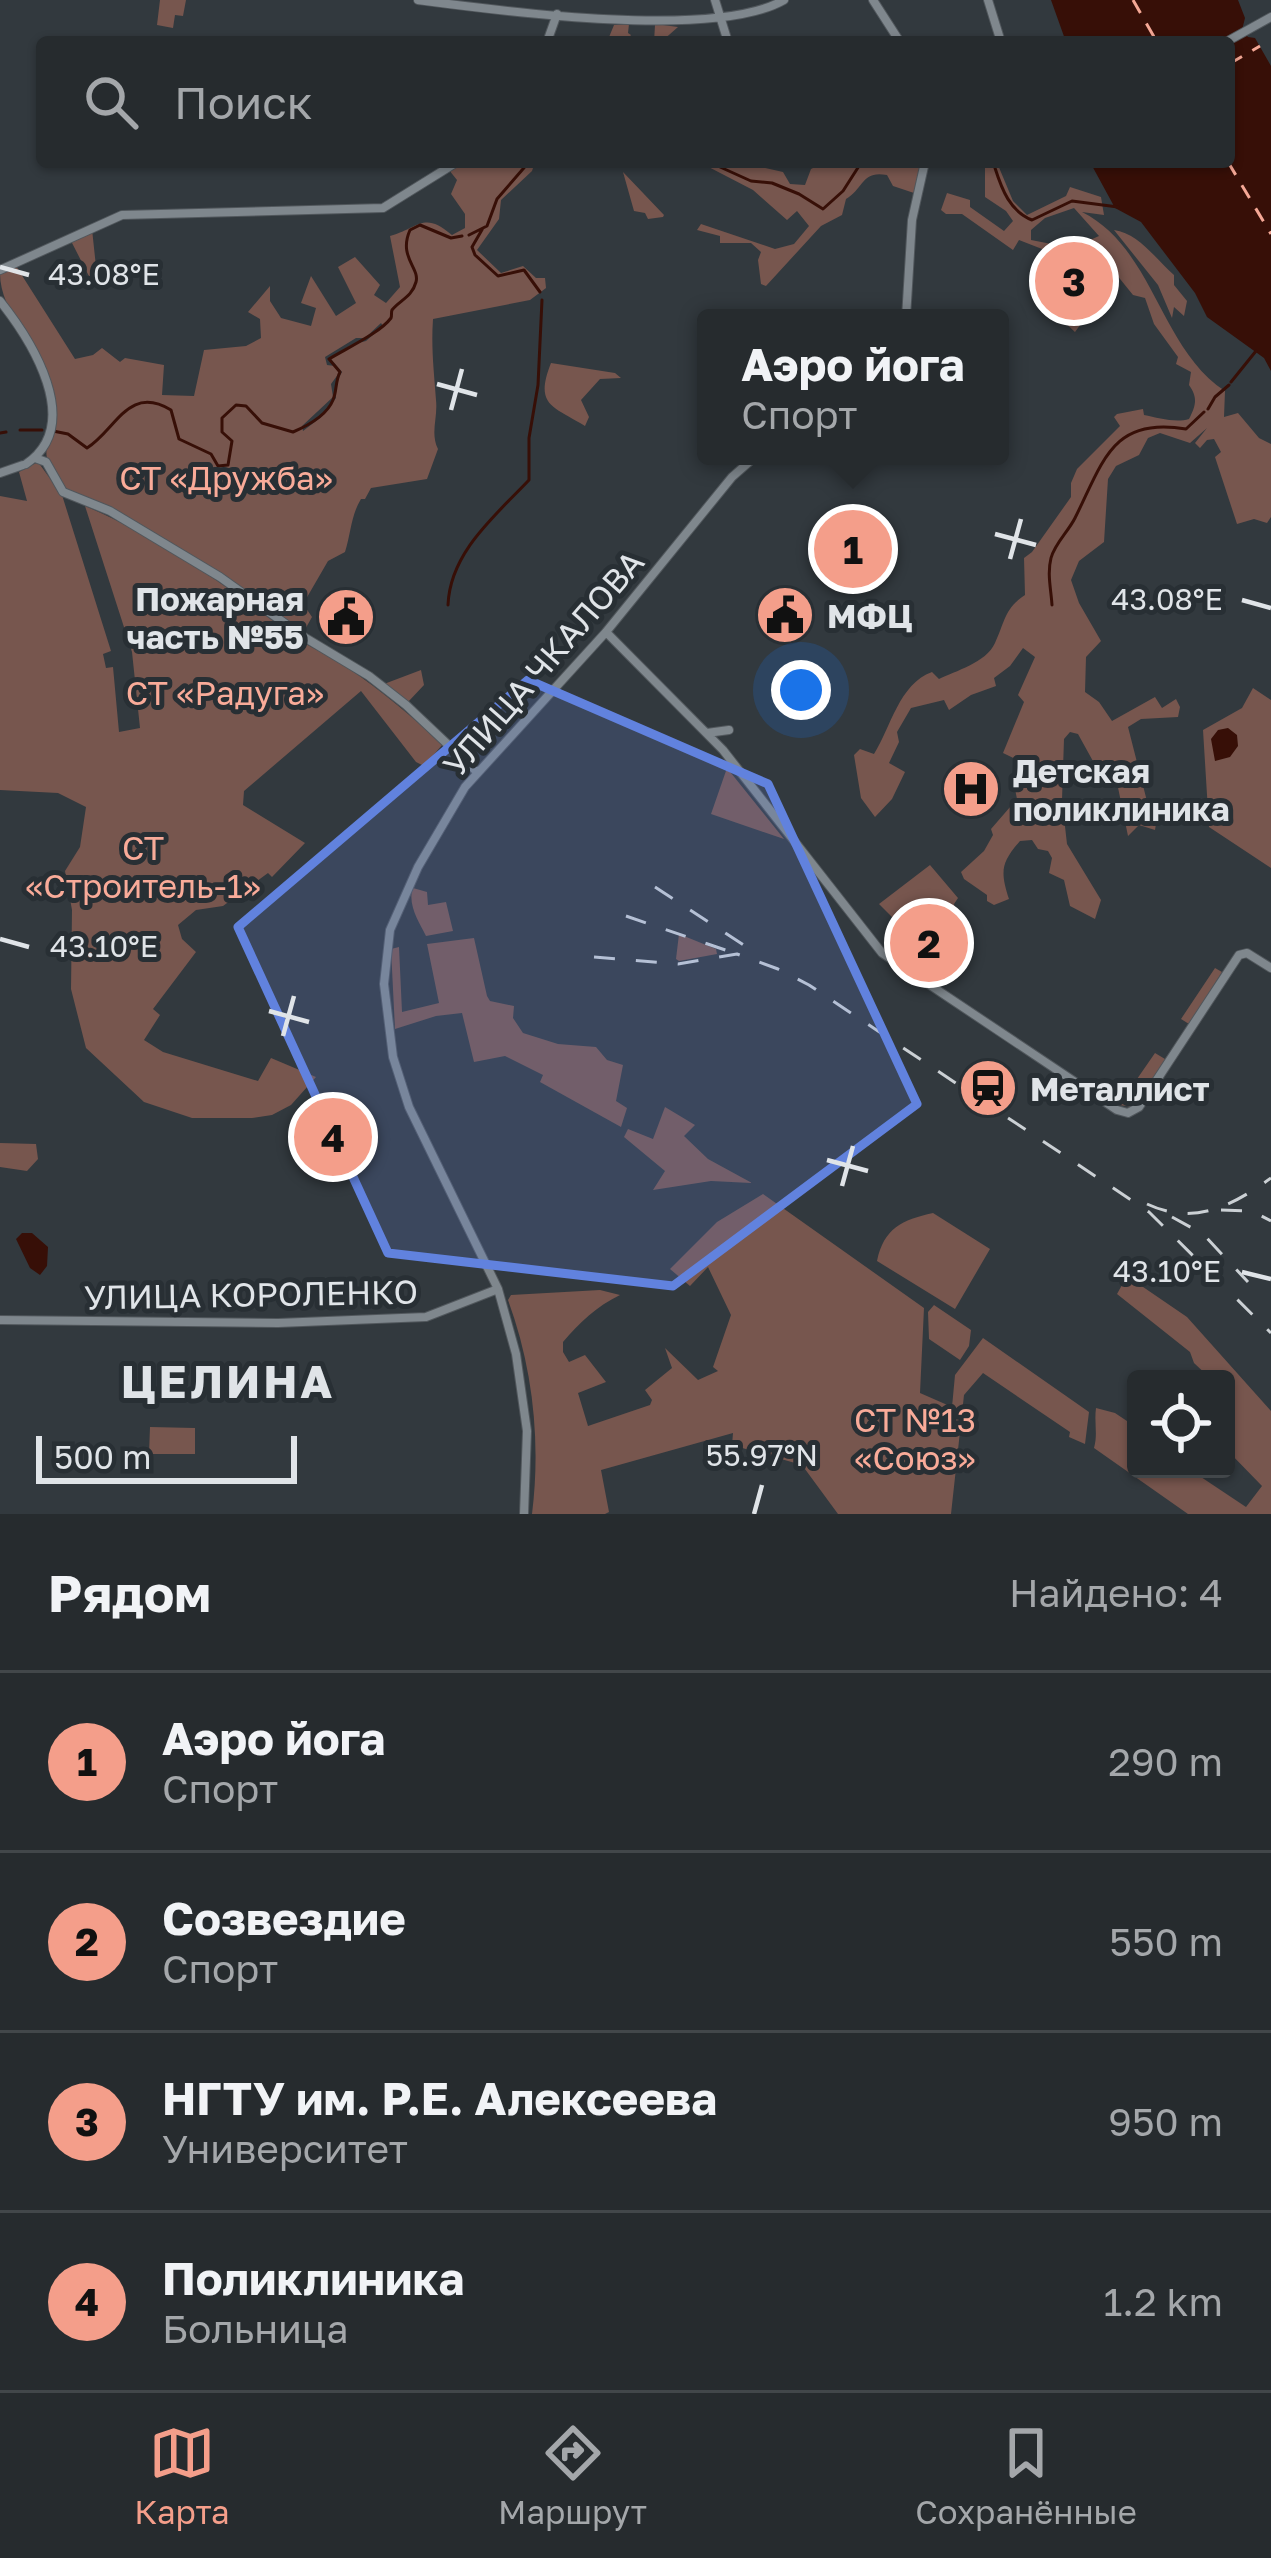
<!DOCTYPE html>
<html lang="ru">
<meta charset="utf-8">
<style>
:root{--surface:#262b2e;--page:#32373a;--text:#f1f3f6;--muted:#a4a7aa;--line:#42474a;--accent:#f49e8a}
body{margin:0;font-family:"Golos Text",sans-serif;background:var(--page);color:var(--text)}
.controls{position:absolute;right:36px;bottom:36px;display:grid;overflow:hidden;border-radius:12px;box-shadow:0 3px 9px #0004}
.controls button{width:108px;height:108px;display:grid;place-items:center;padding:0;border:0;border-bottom:3px solid var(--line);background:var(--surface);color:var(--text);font:60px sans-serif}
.scale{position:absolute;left:36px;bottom:30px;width:261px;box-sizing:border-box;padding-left:12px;border:6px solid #e0e4e8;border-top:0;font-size:33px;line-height:42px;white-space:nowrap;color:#e0e4e8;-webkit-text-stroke:9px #282f34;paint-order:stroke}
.you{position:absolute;left:801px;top:690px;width:42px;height:42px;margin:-30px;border:9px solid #fff;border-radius:50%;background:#1a73e8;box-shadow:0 0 0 18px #1a73e833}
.badge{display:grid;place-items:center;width:78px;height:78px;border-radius:50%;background:var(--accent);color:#111;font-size:39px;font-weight:700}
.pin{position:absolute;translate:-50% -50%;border:6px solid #fff;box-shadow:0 3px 12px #0006}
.popup{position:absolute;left:697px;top:309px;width:312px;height:156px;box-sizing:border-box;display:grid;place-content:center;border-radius:12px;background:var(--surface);filter:drop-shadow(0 3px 9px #0005);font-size:39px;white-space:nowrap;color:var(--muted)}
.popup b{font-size:45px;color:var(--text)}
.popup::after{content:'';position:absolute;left:50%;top:100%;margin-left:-24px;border:24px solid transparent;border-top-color:var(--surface)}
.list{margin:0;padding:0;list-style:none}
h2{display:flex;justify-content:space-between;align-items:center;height:156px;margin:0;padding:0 48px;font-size:51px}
h2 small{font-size:39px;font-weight:400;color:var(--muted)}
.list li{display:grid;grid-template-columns:78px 1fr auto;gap:36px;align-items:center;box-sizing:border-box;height:180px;padding:0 48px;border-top:3px solid var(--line)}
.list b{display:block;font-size:45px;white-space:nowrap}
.list p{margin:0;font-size:39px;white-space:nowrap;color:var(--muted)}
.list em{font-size:39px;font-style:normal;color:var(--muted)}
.icon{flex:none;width:66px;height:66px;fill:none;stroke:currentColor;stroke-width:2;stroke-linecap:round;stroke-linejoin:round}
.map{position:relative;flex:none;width:1271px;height:1514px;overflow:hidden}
.search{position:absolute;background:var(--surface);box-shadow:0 3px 9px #0004;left:36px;right:36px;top:36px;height:132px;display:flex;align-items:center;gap:30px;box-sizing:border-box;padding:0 42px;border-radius:12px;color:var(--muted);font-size:45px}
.sheet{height:876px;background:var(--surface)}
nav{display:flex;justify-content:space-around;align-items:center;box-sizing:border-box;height:168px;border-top:3px solid var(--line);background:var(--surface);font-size:33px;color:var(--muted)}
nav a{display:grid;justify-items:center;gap:6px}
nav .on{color:var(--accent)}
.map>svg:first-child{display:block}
</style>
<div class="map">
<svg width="1271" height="1514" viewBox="0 0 1271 1514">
<rect width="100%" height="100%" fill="#32393e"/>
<path fill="#77564e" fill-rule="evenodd" d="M160,0H186L183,16L175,15L173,28L157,25Z
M564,20H626L678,27L661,42H654L655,25L629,24L628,33L631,35L626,42H607L614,25L628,24Z
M460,162H535L532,171L501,200L499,219L477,250L501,273L523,266L536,278H545L546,288L530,300L433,319C431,348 434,372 436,400C438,418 430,433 438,449L427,479L371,488L365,499H361C351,515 351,533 345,552L328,561L306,599L304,605L312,617L303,633L221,575L58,485C55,477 49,468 47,459C43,433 59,410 51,383C40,342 0,315 0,273L16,266L75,359L93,355L102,348L120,362L125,358L164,365L162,395L194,396L204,350L246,346L261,338L260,319L248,312L270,286V301L281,318L311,326L316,308L301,303L311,276L336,316L356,303L338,267L355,257L380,285L374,295L386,303L400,287L390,236C420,227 424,211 452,235L465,228V214L451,194L457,180L449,170ZM381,323L383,326L366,341L351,345L330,358L342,372L335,385L336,398L320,418L303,431L302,426L333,397L331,384L339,373L335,366L327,365L325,357L356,338H365Z
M699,162H738L783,172L790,184L805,185L811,169L825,162H922L914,193L893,186L887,175C862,170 864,188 846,199L842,215L821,226L766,286L761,284L758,260L761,252L751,243H720V236L697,230L701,224L775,249L794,244L809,226L797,211L787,220L753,190Z
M998,165L1013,201L1027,215L1066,196L1070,187L1101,197L1104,215L1082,212C1154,248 1160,349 1225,391L1224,417L1238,413L1259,438L1271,444V517L1267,523L1254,519L1237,524L1215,457L1221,452L1214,439L1207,440L1200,448L1195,443L1207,428L1190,443L1160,433L1148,438L1139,455L1116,466L1108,479L1104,542L1079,561L1071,580L1079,603L1101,641L1086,657L1085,692L1099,702L1112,721L1155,697L1162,708L1176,699L1180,707L1178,717L1141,719L1128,727L1150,813L1157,818L1155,830L1139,825L1128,836L1115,773L1094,763L1078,734L1070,732L1064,739L1062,800L1067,844L1101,900L1095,919L1070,906L1064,880L1049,873L1052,858L1048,851L1038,849L1032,840L1020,841C1001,863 1000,871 1009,899L994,905L987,901V895L964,879L961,872L984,851L993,835L991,829L1017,799L1015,789L1009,785L1010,777L1027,782L1030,766L1003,753L1024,702L1018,695L1035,657L1023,648L1010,666L994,678L996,686L971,695L949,710L944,700L911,708L897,732L899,742L889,763L905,772L892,799L875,817L861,798L854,755L860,749L874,754C891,727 899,684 932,672L939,679C955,671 986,663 995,643C1005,622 1004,609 1025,595L1024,558L1032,552L1071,497V483L1077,469L1120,426L1114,417L1117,414L1143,409L1144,415C1158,418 1176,423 1189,419C1196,405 1198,398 1189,385L1191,372L1176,364L1178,357L1154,324L1145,298L1133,295L1116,274L1062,267L1060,256L1019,240L1013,250L962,214H946L941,210L947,193L970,200V207L1004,231L1013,221L1006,211L985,197V166ZM1074,208L1099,236L1072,248L1031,240V230L1045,218Z
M623,172L664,215L663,217L648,219L645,213L634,211Z
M92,229L97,276L102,280L93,284L70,239Z
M1114,230C1138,233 1156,259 1174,275V285L1187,301L1184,316L1174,307L1172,318L1158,285Z
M1064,301L1078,302L1089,313L1075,332L1060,318Z
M551,363L615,373L621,378L600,379L581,400L589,417L585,426C553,406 534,406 551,363Z
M38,462L62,495L111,651L103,654L106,668L113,667L119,732L140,728L132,652L85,506C164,539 231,590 299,640C315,650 333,657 348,668C382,691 412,717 443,744L424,766L416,762L361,691L244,791L243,805L305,843L272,877L268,873L223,906L196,910L178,925L182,939L196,952L153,1009L160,1015L144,1040L163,1052L258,1081L271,1058L316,1077L291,1105L272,1115L252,1118H192L144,1102L86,1048L71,989L72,910L65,871L80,847L86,807L58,793L0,790V496L27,501L19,472Z
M421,670L424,685L408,702L384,684Z
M1253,688L1271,700V868L1209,827L1203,730L1242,708Z
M727,768L784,839L711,814Z
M930,865L958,898L954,904L956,913L945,909L916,930L923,960L912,952L909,934L879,904Z
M413,888L427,892L428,905L446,902L453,931L426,936C419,922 407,904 413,888Z
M679,934L716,949L717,954L679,961L676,959Z
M474,938L487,996L490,1001L514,1006L513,1018L523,1033L558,1044L596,1047L607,1060L623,1065L616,1101L627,1108L621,1127L540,1082L543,1075L505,1056L474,1062L462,1013L436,1016L395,1029L391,949L399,947L402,1012L439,1003L427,944Z
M1215,968L1222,972L1189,1024L1181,1019Z
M1172,1049L1134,1107L1119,1105L1155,1053L1165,1059Z
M665,1107L695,1125L684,1136L708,1159L752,1183L711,1181L653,1190L665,1171L624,1137L628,1129L653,1139Z
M0,1143L36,1144L38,1159L27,1171L0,1167Z
M763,1194L924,1308L920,1393L952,1407L955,1375L983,1338L1089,1412L1085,1444L1069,1437L1070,1432L983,1373L964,1395L951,1514H838L802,1465L732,1445L733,1433L601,1470L609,1512L605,1514H532C541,1442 533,1368 508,1300L511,1295L600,1290L620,1295C597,1306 579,1323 563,1342V1352L569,1362L585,1355L606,1382L578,1393L588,1426L650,1405L652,1400L645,1390L672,1368L665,1348L698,1380L718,1371L713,1367L731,1315L708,1267L690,1286L670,1269L717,1222Z
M933,1213L990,1249L955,1309L877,1261C884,1228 902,1220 933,1213Z
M1127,1276L1187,1317L1271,1411V1514H1188L1094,1448C1098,1434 1094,1423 1096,1408L1115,1413L1136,1427V1469H1189L1246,1507L1262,1486L1226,1449V1379H1211L1194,1363L1190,1352L1117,1294Z
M934,1305L971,1330L969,1346L960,1360L929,1339L928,1312Z
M150,1427L195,1428V1454H149Z"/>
<path fill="#370f07" d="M1051,0H1238L1245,18L1242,30L1248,37L1255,38L1271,66V371L1264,358L1207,317L1195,293L1141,222L1115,208L1090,162H1229V42H1066Z
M1228,728L1237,735L1238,746L1230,757L1215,761L1211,739L1218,730Z
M22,1233H32L48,1247L47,1266L40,1275L30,1268L16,1239Z"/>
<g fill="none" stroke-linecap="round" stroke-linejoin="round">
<path stroke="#370f07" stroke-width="3" d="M709,162L751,181L772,183L799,194L823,209L843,191L859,166L878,162
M995,168C1002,190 1010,211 1032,220L1072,201L1118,207
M483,228L472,247L475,255L498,276L524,270L540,292
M469,235L487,226L497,199L529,162
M1231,382L1256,351
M1208,409L1215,397L1229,385
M20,430H42
M53,431L68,434L87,448C116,430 128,384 171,410L179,439L211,454L218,466L228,465L232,441L222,432V418L236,405L246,406L262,423L293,432C307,426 327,415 333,400C337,391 335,382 340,372L329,359C345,349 380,333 391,318C392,316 391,312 392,310C400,300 412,297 416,282C420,268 398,257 410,230L420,225L451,238L462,236
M0,433L6,432
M448,605C450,552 496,515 529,480V438L538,385L542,300
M1052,605C1051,589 1047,574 1051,558C1055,543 1068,532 1075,518C1103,462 1112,416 1186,429L1204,412"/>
<path stroke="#f5a896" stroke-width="3" stroke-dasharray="15 12" stroke-linecap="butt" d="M1133,0L1157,42
M1229,64L1260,46
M1228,162L1271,234"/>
<g stroke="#51575c" stroke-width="10">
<path id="secondary" d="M418,0C501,11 715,40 784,0
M715,0L728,42
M873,0L900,42
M988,0L1001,42
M547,42L557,14
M1226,42L1271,17
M959,162H993
M0,270L122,215L383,208L457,162
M0,301C31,340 85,424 26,464
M906,318L912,220L925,162
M35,458L46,462L63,492L110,511L220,577L304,637L369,676L406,705L477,772
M0,473L23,465
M606,632L723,750L882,953L1117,1110L1128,1113L1139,1107L1239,955L1247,953L1271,968
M707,733L729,730
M0,1320L278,1323L426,1317L498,1289
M524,1514L527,1431L516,1354L498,1289L409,1107L393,1057L384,984L390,930L418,867L465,787L606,632L732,477L756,456"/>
</g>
<use href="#secondary" stroke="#7f878d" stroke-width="8"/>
<path stroke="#cbd0d4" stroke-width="3" stroke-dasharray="21 21" stroke-linecap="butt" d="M655,887L759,955
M626,916L737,954
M594,957L678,964L737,954L778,969L809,985L1149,1212L1271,1333
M1147,1204C1194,1226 1232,1206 1271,1178
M1221,1210L1252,1211L1271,1221
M1172,1217L1203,1234L1248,1282"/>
</g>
<path fill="#6182de" fill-opacity="0.2" stroke="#6182de" stroke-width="9" stroke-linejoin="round" d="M528,680L768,784L917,1104L673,1286L388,1253L238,927Z"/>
<path fill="none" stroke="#e0e4e8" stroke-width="4.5" d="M0,267L29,275M437,384L477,395M451,410L462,369M995,534L1036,545M1010,559L1021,519M1242,600L1271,608M0,939L29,947M269,1011L309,1022M283,1036L294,996M827,1160L868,1171M842,1186L853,1146M1242,1272L1271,1279M754,1514L762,1485"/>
<defs>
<g id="civic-disc" transform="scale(3)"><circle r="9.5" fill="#f49e8a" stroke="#282f34"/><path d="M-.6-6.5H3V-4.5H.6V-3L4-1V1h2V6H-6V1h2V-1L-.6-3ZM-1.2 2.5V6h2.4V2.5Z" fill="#111"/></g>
<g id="hospital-disc" transform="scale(3)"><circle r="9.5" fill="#f49e8a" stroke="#282f34"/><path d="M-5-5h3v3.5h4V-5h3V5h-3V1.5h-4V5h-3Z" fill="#111"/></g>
<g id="station-disc" transform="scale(3)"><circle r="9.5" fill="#f49e8a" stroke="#282f34"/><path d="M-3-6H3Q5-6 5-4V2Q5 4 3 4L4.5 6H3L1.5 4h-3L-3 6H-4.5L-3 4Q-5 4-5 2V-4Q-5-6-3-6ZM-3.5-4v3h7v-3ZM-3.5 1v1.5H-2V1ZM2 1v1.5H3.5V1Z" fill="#111"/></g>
</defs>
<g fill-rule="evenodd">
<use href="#civic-disc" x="785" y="615"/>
<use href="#civic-disc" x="346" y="617"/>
<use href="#hospital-disc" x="971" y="789"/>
<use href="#station-disc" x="988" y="1088"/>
</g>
<g text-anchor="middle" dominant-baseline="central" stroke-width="10" stroke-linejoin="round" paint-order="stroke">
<g font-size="33" fill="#f9ab99" stroke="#282f34">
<text x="226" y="477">СТ «Дружба»</text>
<text x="225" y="692">СТ «Радуга»</text>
<text x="143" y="847">СТ<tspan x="143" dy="38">«Строитель-1»</tspan></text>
<text x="915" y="1419">СТ №13<tspan x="915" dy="38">«Союз»</tspan></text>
</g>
<g font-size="33" font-weight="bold" fill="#e0e4e8" stroke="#282f34" text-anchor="start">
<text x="304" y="598" text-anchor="end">Пожарная<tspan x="304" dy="38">часть №55</tspan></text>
<text x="827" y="615">МФЦ</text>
<text x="1013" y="770">Детская<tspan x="1013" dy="38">поликлиника</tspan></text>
<text x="1030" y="1088">Металлист</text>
</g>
<g font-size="33" fill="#e0e4e8" stroke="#282f34">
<text transform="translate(543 663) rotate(-49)">УЛИЦА ЧКАЛОВА</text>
<text transform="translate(251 1294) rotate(-1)">УЛИЦА КОРОЛЕНКО</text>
</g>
<g font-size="45" font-weight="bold" letter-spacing="3" fill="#e0e4e8" stroke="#282f34">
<text x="228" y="1381">ЦЕЛИНА</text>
</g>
</g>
<g font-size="30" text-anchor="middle" fill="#e0e4e8" stroke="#282f34" stroke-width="10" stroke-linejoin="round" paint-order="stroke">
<text x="104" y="285">43.08°E</text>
<text x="1167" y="610">43.08°E</text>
<text x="104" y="957">43.10°E</text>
<text x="1167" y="1282">43.10°E</text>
<text x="762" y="1466">55.97°N</text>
</g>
</svg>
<div class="controls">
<button><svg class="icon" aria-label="locate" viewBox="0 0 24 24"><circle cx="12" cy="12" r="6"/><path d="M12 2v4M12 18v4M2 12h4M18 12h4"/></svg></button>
</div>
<div class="scale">500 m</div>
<div class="you"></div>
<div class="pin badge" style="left:853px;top:549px">1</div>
<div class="popup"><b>Аэро йога</b>Спорт</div>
<div class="pin badge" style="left:929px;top:943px">2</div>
<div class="pin badge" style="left:1074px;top:281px">3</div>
<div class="pin badge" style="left:333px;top:1137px">4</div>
<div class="search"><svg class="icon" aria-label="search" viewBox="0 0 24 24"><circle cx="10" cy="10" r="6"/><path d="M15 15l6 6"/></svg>Поиск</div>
</div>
<section class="sheet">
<h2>Рядом<small>Найдено: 4</small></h2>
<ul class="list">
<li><span class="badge">1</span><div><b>Аэро йога</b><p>Спорт</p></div><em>290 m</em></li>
<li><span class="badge">2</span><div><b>Созвездие</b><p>Спорт</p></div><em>550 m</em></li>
<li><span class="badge">3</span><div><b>НГТУ им. Р.Е. Алексеева</b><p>Университет</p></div><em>950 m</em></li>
<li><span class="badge">4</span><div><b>Поликлиника</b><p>Больница</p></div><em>1.2 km</em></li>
</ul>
</section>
<nav>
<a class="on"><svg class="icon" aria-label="map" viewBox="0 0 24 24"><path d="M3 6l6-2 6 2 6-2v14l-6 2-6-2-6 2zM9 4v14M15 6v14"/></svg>Карта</a>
<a><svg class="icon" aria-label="directions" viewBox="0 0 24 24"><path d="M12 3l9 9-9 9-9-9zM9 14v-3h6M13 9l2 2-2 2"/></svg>Маршрут</a>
<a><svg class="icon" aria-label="saved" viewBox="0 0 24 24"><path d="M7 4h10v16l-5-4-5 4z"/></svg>Сохранённые</a>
</nav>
